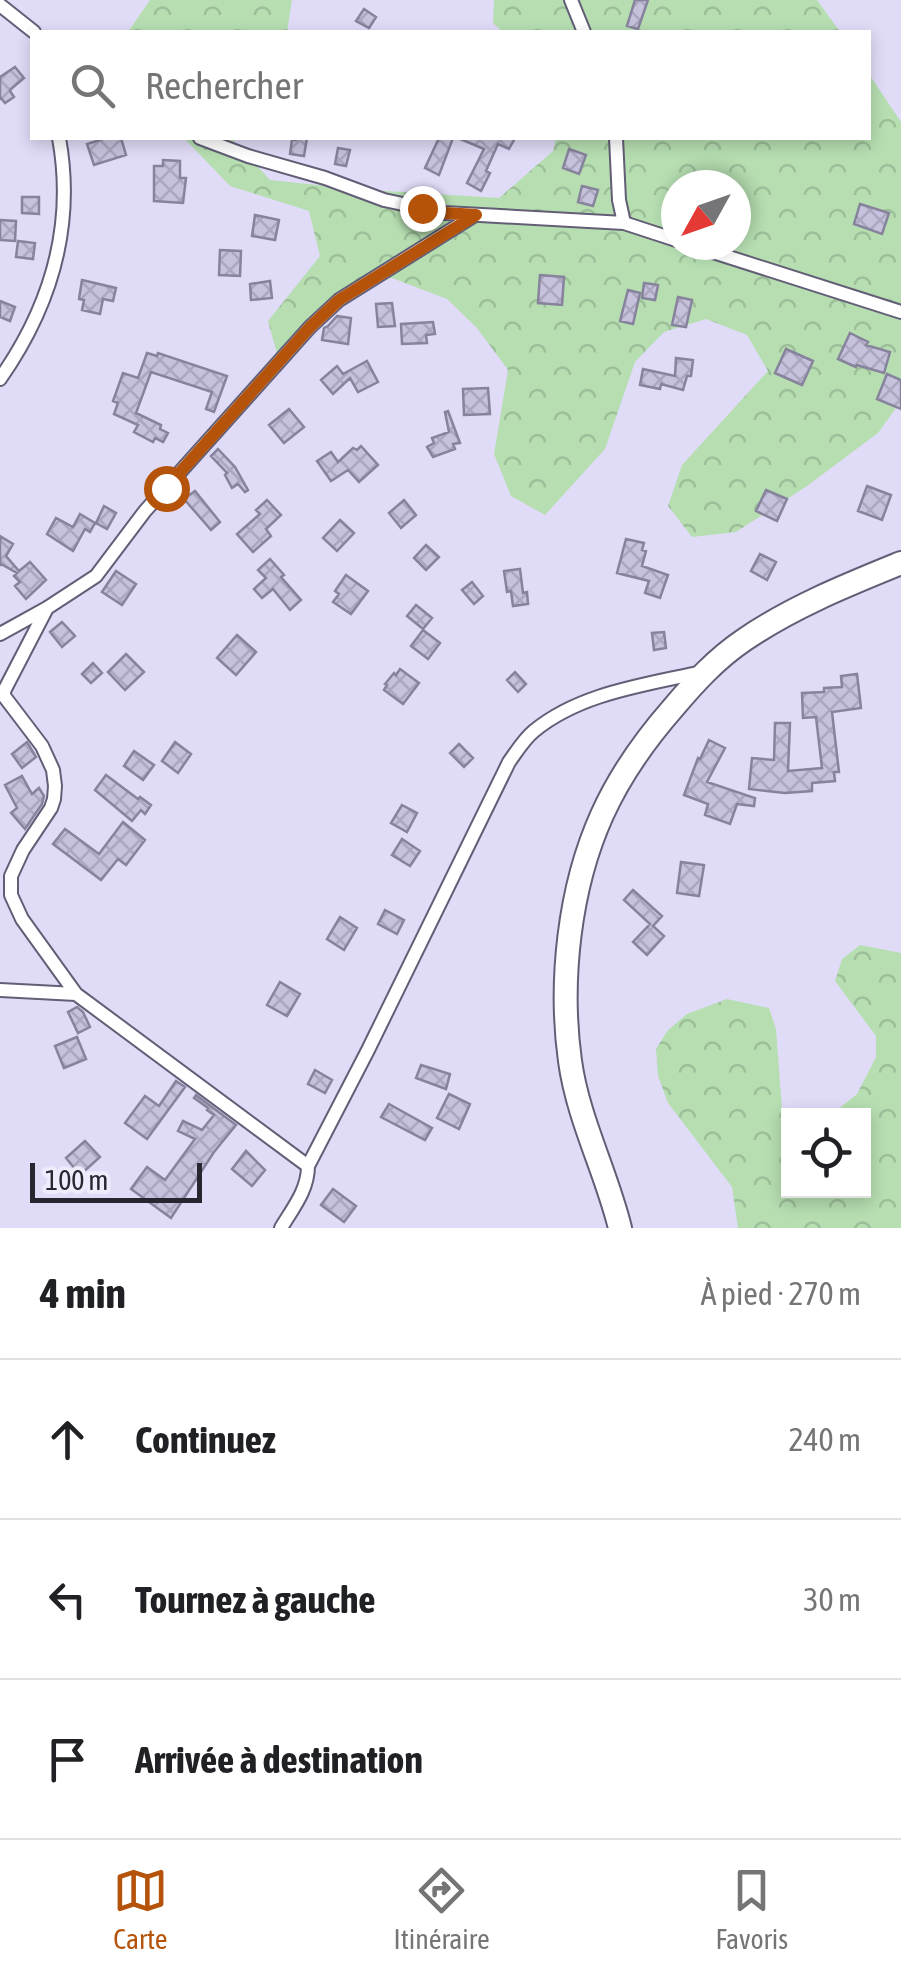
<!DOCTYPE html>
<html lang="fr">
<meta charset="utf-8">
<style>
:root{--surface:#fff;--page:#f6f6f6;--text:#202124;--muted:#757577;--line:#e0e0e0;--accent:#b45309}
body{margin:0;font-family:"Asap Condensed",sans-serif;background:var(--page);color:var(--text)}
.controls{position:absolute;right:30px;bottom:30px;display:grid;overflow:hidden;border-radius:0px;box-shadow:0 5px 15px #0003}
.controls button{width:90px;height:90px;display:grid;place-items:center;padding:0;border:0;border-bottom:2px solid var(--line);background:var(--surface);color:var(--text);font:50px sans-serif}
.compass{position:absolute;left:661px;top:170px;width:90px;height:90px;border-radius:50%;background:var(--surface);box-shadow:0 5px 15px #0003;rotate:230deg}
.scale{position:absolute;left:30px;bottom:25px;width:172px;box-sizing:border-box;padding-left:10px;border:5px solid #272530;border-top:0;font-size:28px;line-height:35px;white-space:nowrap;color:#272530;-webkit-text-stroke:8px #edebfc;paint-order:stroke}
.stop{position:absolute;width:30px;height:30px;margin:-22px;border:8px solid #b45309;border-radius:50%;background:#fff}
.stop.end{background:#b45309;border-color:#fff;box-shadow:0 2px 10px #0008}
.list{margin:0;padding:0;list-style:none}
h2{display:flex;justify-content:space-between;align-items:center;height:130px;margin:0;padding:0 40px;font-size:42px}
h2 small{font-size:32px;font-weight:400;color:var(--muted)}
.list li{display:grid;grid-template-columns:65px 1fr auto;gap:30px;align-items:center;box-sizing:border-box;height:160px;padding:0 40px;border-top:2px solid var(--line)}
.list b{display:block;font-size:38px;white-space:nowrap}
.list em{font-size:32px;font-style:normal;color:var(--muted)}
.icon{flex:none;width:55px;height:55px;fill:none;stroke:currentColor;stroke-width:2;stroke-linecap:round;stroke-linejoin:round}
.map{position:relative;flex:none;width:901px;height:1228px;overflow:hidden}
.search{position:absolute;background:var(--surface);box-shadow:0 5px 15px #0003;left:30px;right:30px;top:30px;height:110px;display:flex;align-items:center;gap:25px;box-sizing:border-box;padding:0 35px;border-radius:0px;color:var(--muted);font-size:38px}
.sheet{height:610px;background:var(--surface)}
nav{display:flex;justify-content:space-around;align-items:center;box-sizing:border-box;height:140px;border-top:2px solid var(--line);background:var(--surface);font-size:28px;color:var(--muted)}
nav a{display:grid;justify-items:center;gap:5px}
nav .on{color:var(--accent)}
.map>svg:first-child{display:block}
</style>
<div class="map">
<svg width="901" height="1228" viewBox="0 0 901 1228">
<defs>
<pattern id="forest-crowns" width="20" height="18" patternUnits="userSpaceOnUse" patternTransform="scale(2.5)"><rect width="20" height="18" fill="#b6deb1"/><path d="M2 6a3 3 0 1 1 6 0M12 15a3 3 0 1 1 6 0" fill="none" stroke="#9cbe99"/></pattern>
<pattern id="building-cross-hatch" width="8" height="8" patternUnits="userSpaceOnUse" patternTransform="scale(2.5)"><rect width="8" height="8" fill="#c6c2de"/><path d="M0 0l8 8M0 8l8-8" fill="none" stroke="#aaa7bf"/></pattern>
</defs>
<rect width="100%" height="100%" fill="#e0dcf8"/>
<path fill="url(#forest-crowns)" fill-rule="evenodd" d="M150,0H292L287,32H128Z
M494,0H817L840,32H503L493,23Z
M869,74L901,122V401L878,433L807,486L736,532L692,537L668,506L682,465L768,371L747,335L706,319L664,332L635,362L605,449L545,515L511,496L494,454L508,370L477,328L447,299L392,278L362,285L279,361L268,321L320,256L309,211L230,186L184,138H234L236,149L248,156L270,180L355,189L499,198L553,151L556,138H868ZM676,185H736V245H676Z
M860,945L901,953V1228H738L732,1187L668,1103L658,1076L656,1049L668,1030L687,1014L727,999L769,1008L776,1029L785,1149L788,1148V1190H864V1116L831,1115L857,1094L876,1057V1036L835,981L842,959Z"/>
<path fill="url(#building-cross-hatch)" stroke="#87839c" stroke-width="2.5" d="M635,0H648L638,29L627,26Z
M364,9L376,17L369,28L356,21Z
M15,67L24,78L11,89L10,91L14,97L5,103L1,98L0,99V77Z
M106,138H121L126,155L94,165L87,144Z
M296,138H307L304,156L290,154L292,140H296Z
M439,138H453L439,175L425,168Z
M458,138H515L509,149L498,144L486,171L490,173L481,191L467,183L484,149Z
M338,148L350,150L346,166L335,164Z
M569,149L586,155L579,174L563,168Z
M163,160L180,161V178H186L183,203L154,201V166H163Z
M582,186L598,190L593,206L578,202Z
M22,197H39V214L22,213Z
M860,204L889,213L882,234L854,224Z
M255,215L279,220L275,240L252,236Z
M0,220L16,221L15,241L0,240Z
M18,241L35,243L33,259L16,257Z
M220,250L241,251L240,276L219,275Z
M540,275L564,277L562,305L538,303Z
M82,280L116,288L113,301L103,299L100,314L82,310L84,300L79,299Z
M270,281L272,298L251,300L250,284Z
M644,283L658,285L655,300L642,298Z
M628,290L640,293L633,324L620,321Z
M678,297L692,300L686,327L672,325Z
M0,301L15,307L10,321L0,317Z
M392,303L395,326L378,327L376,304Z
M337,316L351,318L348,344L322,340L324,328L328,326Z
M433,322L435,334L426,335L427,343L402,344L401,324Z
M850,333L868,342L866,345L890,352L884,373L857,365L856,367L838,359Z
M786,349L813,361L802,385L775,373Z
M147,353L157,356L158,353L227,376L214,412L206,409L212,392L151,372L136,413L161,425L160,429L168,433L163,442L155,438L153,442L134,432L138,425L114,414L118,403L113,401L123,373L138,378Z
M676,358L693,360L691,376H687L683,390L661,384L660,389L640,385L643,369L675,376Z
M367,361L378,382L358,392L350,378L333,394L321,380L337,366L343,374Z
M887,374L901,380V409L877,399Z
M488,388L490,414L464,415L463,389Z
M289,409L304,427L284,443L269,425Z
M448,411L460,443L453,444L455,449L433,457L427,447L434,443L432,438L449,432L445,412Z
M361,446L378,465L359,482L348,470L331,481L317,461L331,452L338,462L353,448L357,450Z
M218,449L235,467L248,490L245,492L238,484L232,488L225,475L227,473L211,456Z
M867,486L891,495L882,520L858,511Z
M766,490L787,499L777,521L756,511Z
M195,491L220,522L211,530L184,499Z
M267,500L281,515L266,529L271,536L253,552L237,534L260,514L256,510Z
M404,500L416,515L401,528L389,513Z
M104,506L116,513L107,529L96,523Z
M80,514L95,523L90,532L85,529L73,551L47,534L56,518L73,527Z
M340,520L354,533L337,551L323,538Z
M0,536L13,544L6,556L19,571L30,562L46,580L26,599L15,586L20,582L14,576L17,573L1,564L0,565Z
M626,539L644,543L642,550L646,551L642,566L668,575L660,598L645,593L649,581L617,573Z
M426,545L439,557L426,570L414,558Z
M760,554L776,562L767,580L751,571Z
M270,559L284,575L281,577L301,600L290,610L273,589L262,598L254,589L266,578L258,570Z
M520,569L523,593L527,592L528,604L513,606L511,591L507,592L504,571Z
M116,571L136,584L122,605L102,592Z
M346,575L368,591L351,614L333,602L339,594L335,591Z
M472,582L483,596L474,604L462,590Z
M416,605L432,618L423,629L407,616Z
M62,622L75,636L62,647L50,632Z
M423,630L440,643L428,659L411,646Z
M664,632L666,648L654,650L652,633Z
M237,635L256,652L236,675L217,658Z
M126,654L144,672L125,690L108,672Z
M93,663L102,673L91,683L82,674Z
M400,669L419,683L403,704L384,690L387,685L385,684L394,673L396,675Z
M515,672L526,684L518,692L507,680Z
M857,674L861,708L832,712L839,772H834L835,781L812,783V791L785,793L749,789L752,758L774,760L775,723H790L788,771L822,768L816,717L803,718L802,693L824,692V688L842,687L841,676Z
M709,740L725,748L707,782L755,798L754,806L737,804L730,824L705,815L708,804L684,795L698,758L700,759Z
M27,742L36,757L22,768L12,754Z
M175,742L191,754L178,773L162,761Z
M459,744L473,758L464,767L450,753Z
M134,751L154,765L143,780L124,766Z
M106,775L138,799L140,797L151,805L145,814L141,810L132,821L95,790Z
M22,776L32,794L39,788L44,796L42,804L25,829L11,813L17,808L5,785Z
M402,805L417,813L407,832L391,823Z
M123,822L145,840L126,865L118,859L101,880L53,844L65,829L99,854Z
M402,839L420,851L410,866L392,855Z
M681,862L704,865L699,896L677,893Z
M633,890L662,916L653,926L664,936L647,955L633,942L650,924L624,900Z
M385,910L404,920L397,934L378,924Z
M340,917L357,928L344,950L327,939Z
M280,982L300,994L287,1016L267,1005Z
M77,1007L83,1012L90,1027L78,1033L68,1012Z
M77,1037L86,1059L64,1068L55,1046Z
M421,1065L450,1074L446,1089L416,1078Z
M315,1070L332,1080L325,1093L308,1084Z
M176,1081L185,1087L147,1139L125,1123L145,1096L159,1106Z
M449,1094L470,1104L459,1129L437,1118Z
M196,1095L236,1125L214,1152L171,1218L131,1189L147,1167L165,1180L195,1139L178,1131L183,1121L202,1130L214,1115L207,1110L208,1108L194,1098Z
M389,1104L432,1128L425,1140L381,1117Z
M85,1141L100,1157L80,1175L66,1158Z
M246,1151L265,1170L252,1186L232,1169Z
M333,1189L356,1206L344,1222L321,1205Z"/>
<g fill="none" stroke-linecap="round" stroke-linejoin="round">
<g stroke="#625e76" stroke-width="16">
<path id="street" d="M571,0L584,32
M0,5L34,32
M200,138L248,156L325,178L384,200L445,213L624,223L676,240
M616,138L619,200L624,223
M691,245L901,312
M0,379C51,306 75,226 59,138
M47,608L4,691V696L42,746L53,770L55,786L54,799L51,808L23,850L11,876V895L22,919L76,994L308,1166
M0,634L47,608L96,576L145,511L310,327L339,300L475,215
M0,990L76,994
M281,1228C293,1208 308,1190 308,1166L368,1050L509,762C517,751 524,739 534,731C580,693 645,685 702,672"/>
</g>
<g stroke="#625e76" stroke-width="26">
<path id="highway" d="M620,1228C606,1171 578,1119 570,1061C559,982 569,888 602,815C620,775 645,740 673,708C695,682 716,659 744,640C792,607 847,585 901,563"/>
</g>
<use href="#street" stroke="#fff" stroke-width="12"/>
<use href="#highway" stroke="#fff" stroke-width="22"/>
</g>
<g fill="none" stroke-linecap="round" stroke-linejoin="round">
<path stroke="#b45309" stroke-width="12" d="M166,488L310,327L339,300L476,215L445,213L422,208"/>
</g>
</svg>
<div class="controls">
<button><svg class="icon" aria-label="locate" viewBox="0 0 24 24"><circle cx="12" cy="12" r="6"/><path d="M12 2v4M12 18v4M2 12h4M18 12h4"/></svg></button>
</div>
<svg class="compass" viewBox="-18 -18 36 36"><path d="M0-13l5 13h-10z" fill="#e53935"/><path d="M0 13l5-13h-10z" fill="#757577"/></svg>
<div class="scale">100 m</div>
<div class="stop" style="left:166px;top:488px"></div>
<div class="stop end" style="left:422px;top:208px"></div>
<div class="search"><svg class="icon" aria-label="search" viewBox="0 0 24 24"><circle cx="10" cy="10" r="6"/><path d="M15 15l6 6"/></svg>Rechercher</div>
</div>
<section class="sheet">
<h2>4 min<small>À pied · 270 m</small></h2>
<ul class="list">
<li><svg class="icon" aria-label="ahead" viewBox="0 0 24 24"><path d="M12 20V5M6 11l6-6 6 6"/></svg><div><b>Continuez</b></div><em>240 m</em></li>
<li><svg class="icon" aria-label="left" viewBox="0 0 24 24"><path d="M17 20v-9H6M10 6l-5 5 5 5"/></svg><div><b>Tournez à gauche</b></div><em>30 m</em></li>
<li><svg class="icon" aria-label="arrive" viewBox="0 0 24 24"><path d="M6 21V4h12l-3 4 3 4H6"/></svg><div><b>Arrivée à destination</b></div></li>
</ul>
</section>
<nav>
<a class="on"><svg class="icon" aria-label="map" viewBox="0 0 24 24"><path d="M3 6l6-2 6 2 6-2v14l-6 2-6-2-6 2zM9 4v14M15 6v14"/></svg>Carte</a>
<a><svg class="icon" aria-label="directions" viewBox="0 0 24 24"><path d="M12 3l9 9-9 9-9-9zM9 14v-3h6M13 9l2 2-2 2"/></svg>Itinéraire</a>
<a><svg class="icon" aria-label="saved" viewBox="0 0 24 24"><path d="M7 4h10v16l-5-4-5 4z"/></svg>Favoris</a>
</nav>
